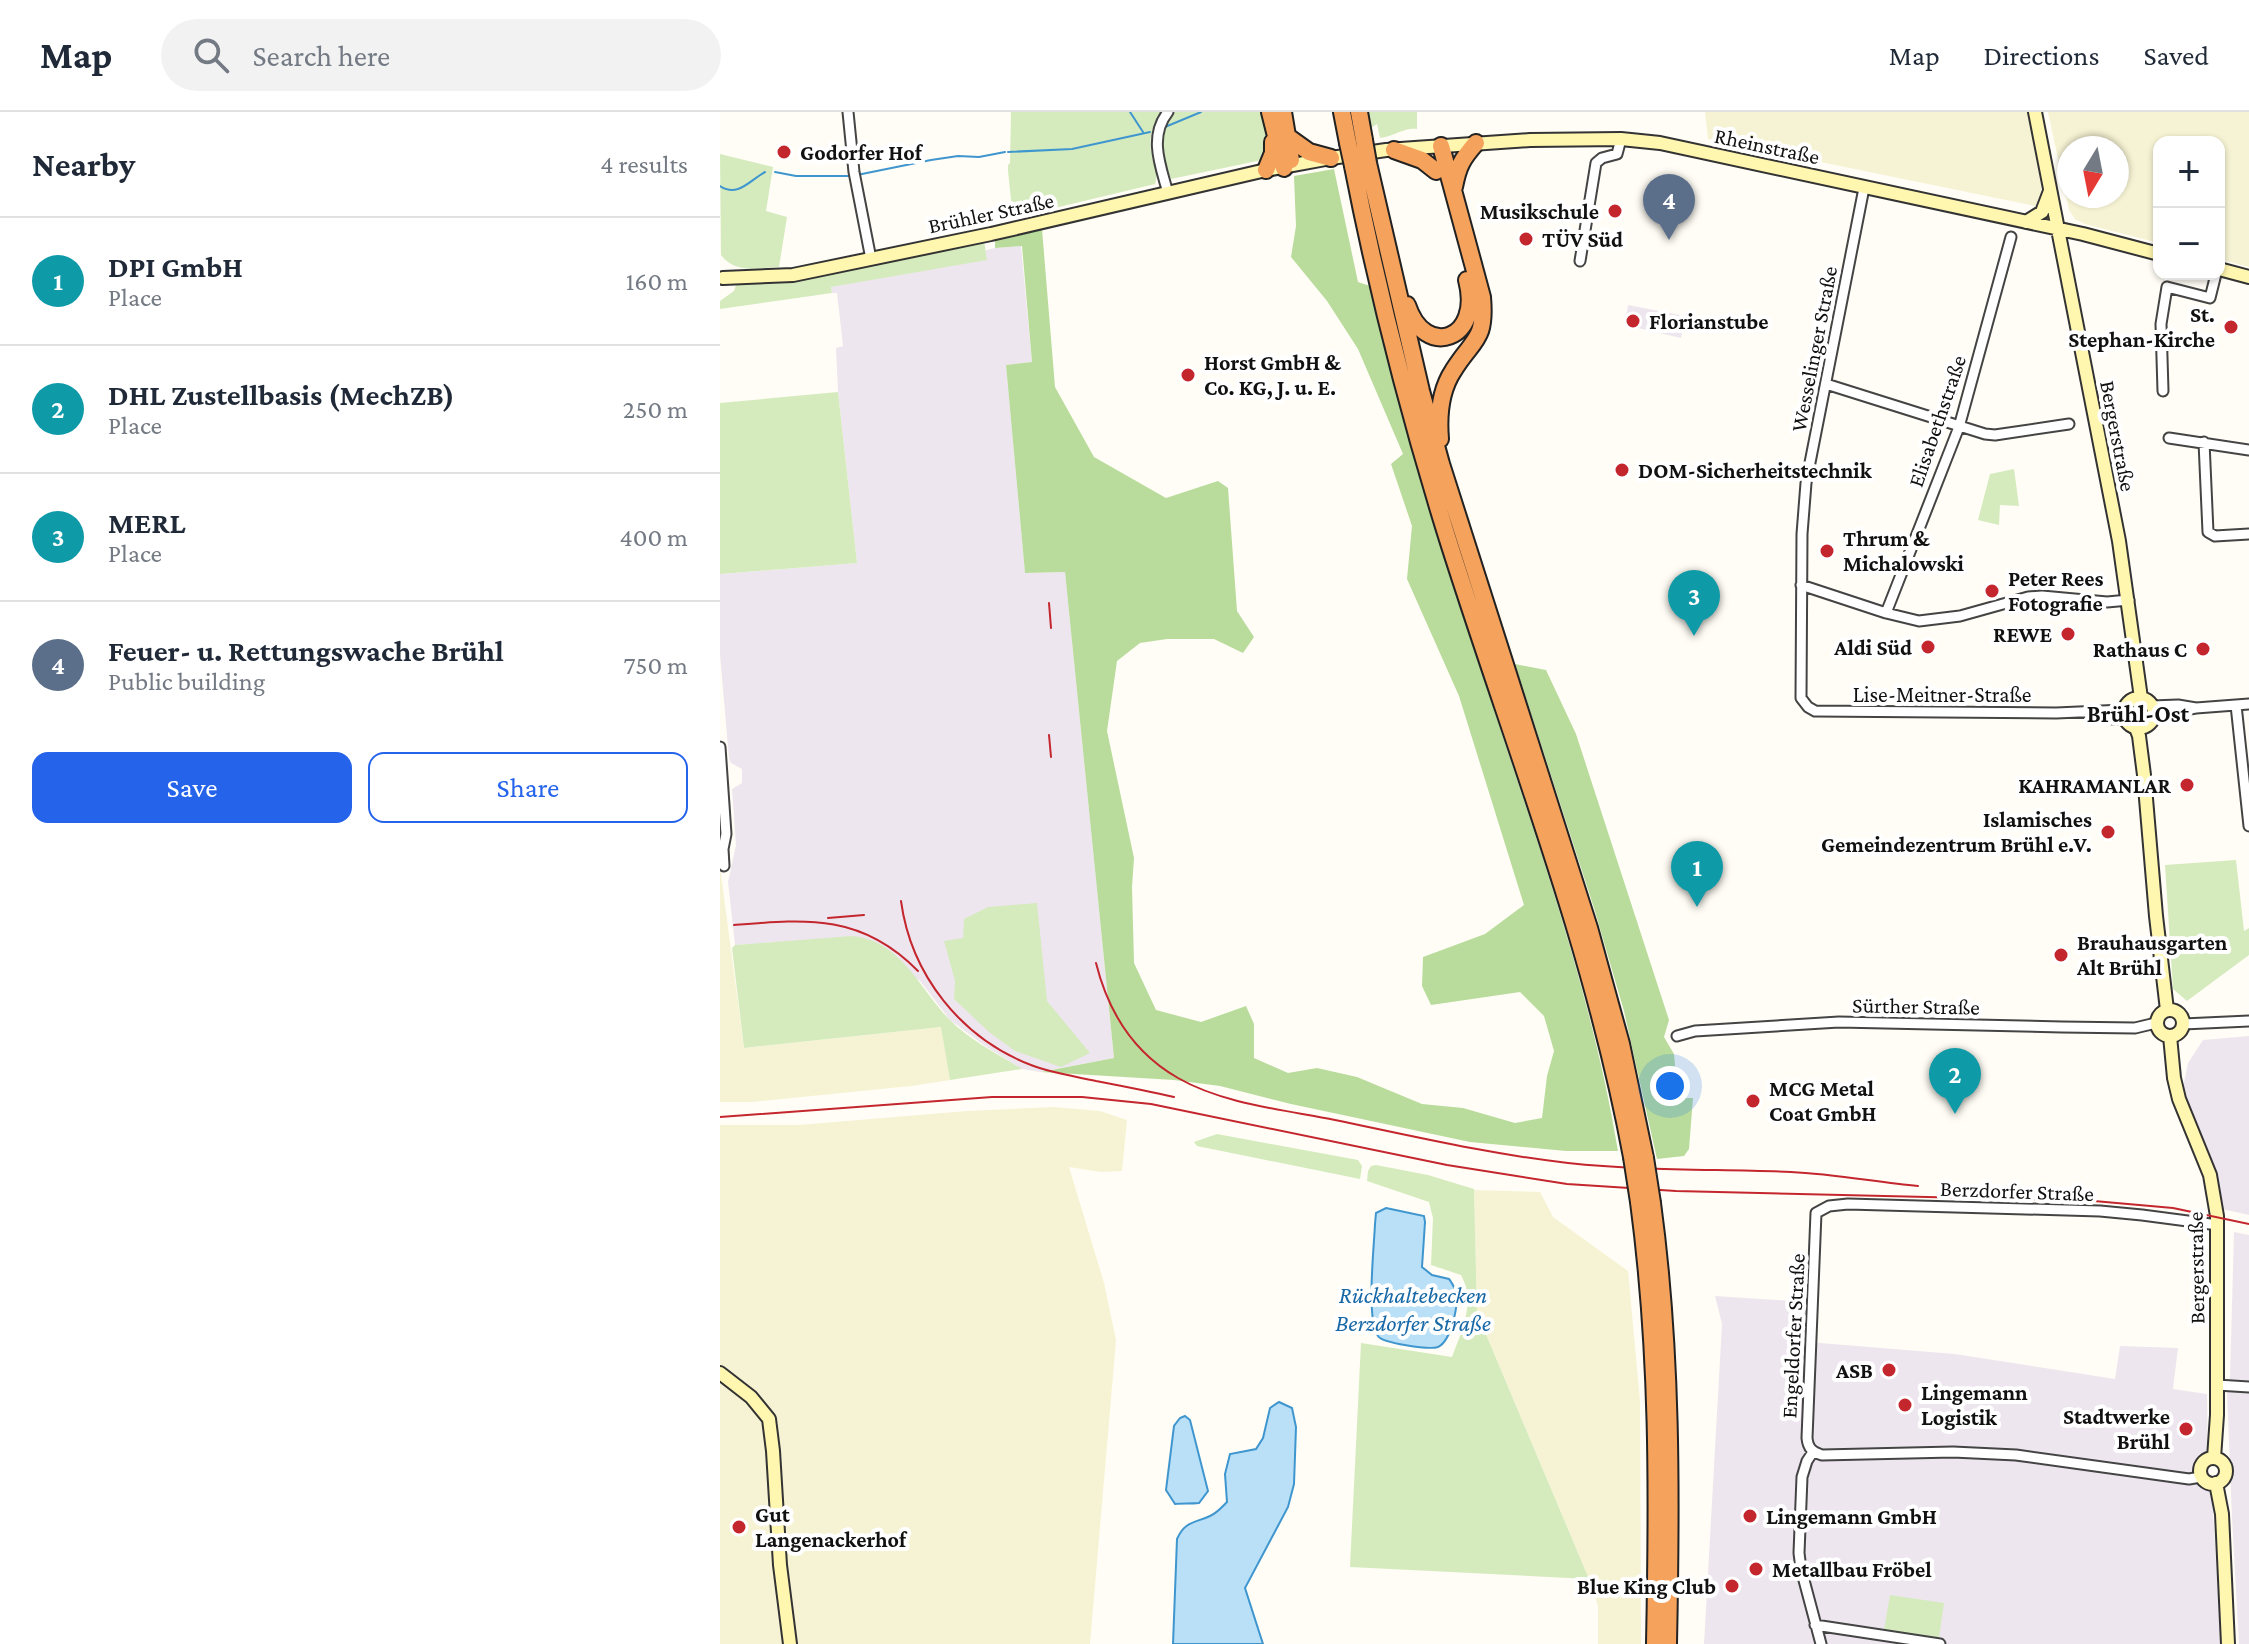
<!DOCTYPE html>
<meta charset="utf-8">
<style>
:root{--surface:#fff;--page:#f2f2f3;--text:#1f2937;--muted:#747a83;--line:#e0e1e3;--accent:#2563eb}
body{margin:0;font-family:"Crimson Pro",serif;background:var(--page);color:var(--text)}
.controls{position:absolute;right:24px;top:24px;display:grid;overflow:hidden;border-radius:16px;box-shadow:0 2px 6px #0004}
.controls button{width:72px;height:72px;display:grid;place-items:center;padding:0;border:0;border-bottom:2px solid var(--line);background:var(--surface);color:var(--text);font:40px sans-serif}
.compass{position:absolute;left:1337px;top:24px;width:72px;height:72px;border-radius:50%;background:var(--surface);box-shadow:0 2px 6px #0004;rotate:190deg}
.you{position:absolute;left:950px;top:974px;width:28px;height:28px;margin:-20px;border:6px solid #fff;border-radius:50%;background:#1a73e8;box-shadow:0 0 0 12px #1a73e833}
.badge{display:grid;place-items:center;width:52px;height:52px;border-radius:50%;background:var(--accent);color:#fff;font-size:26px;font-weight:700}
.pin{position:absolute;translate:-50% -66px;filter:drop-shadow(0 2px 4px #0008)}
.pin::after{content:'';position:absolute;top:42px;width:28px;height:24px;background:inherit;clip-path:polygon(0 0,100% 0,50% 100%)}
.list{margin:0;padding:0;list-style:none}
h2{display:flex;justify-content:space-between;align-items:center;height:104px;margin:0;padding:0 32px;font-size:34px}
h2 small{font-size:26px;font-weight:400;color:var(--muted)}
.list li{display:grid;grid-template-columns:52px 1fr auto;gap:24px;align-items:center;box-sizing:border-box;height:128px;padding:0 32px;border-top:2px solid var(--line)}
.list b{display:block;font-size:30px;white-space:nowrap}
.list p{margin:0;font-size:26px;white-space:nowrap;color:var(--muted)}
.list em{font-size:26px;font-style:normal;color:var(--muted)}
.actions{display:flex;gap:16px;padding:24px 32px}
.actions a{flex:1;padding:18px 0;border:2px solid var(--accent);border-radius:16px;text-align:center;font-size:28px;color:var(--accent)}
.actions .main{background:var(--accent);color:#fff}
.icon{flex:none;width:44px;height:44px;fill:none;stroke:currentColor;stroke-width:2;stroke-linecap:round;stroke-linejoin:round}
.map{position:relative;flex:none;width:1529px;height:1532px;overflow:hidden}
header{display:flex;align-items:center;gap:48px;box-sizing:border-box;height:112px;padding:0 40px;background:var(--surface);border-bottom:2px solid var(--line)}
header strong{font-size:38px}
nav{display:flex;gap:44px;margin-inline-start:auto;font-size:28px}
.search{width:560px;height:72px;background:var(--page);display:flex;align-items:center;gap:20px;box-sizing:border-box;padding:0 28px;border-radius:44px;color:var(--muted);font-size:30px}
main{display:flex}
aside{flex:1;background:var(--surface)}
.map>svg:first-child{display:block}
</style>
<header>
<strong>Map</strong>
<div class="search"><svg class="icon" aria-label="search" viewBox="0 0 24 24"><circle cx="10" cy="10" r="6"/><path d="M15 15l6 6"/></svg>Search here</div>
<nav><a>Map</a><a>Directions</a><a>Saved</a></nav>
</header>
<main>
<aside>
<h2>Nearby<small>4 results</small></h2>
<ul class="list">
<li><span class="badge" style="background:#0f9aa8">1</span><div><b>DPI GmbH</b><p>Place</p></div><em>160 m</em></li>
<li><span class="badge" style="background:#0f9aa8">2</span><div><b>DHL Zustellbasis (MechZB)</b><p>Place</p></div><em>250 m</em></li>
<li><span class="badge" style="background:#0f9aa8">3</span><div><b>MERL</b><p>Place</p></div><em>400 m</em></li>
<li><span class="badge" style="background:#5c6f8a">4</span><div><b>Feuer- u. Rettungswache Brühl</b><p>Public building</p></div><em>750 m</em></li>
</ul>
<div class="actions"><a class="main">Save</a><a>Share</a></div>
</aside>
<div class="map">
<svg width="1529" height="1532" viewBox="0 0 1529 1532">
<rect width="100%" height="100%" fill="#fffdf5"/>
<path fill="#eee6ef" d="M301,134L312,250L286,253L305,461L345,460L394,946L320,960L302,957L265,934L230,908L200,869L140,825L15,833L8,770L16,733L12,677L22,671V657L11,651L9,646L0,543V462L137,451L118,280L116,236L123,234L117,181H112L111,175L275,136Z
M908,193L965,204L961,226L905,213Z
M1529,924V1103L1502,1097L1485,1034L1469,998L1463,975L1468,951L1483,928Z
M1514,1120L1529,1123V1532H1519L1512,1406L1507,1280L1510,1264Z
M995,1184L1088,1190V1230L1235,1242L1395,1267L1400,1234L1458,1236L1453,1277L1487,1282L1488,1352L1492,1383L1501,1532H984L1002,1212Z"/>
<path fill="#f6f3d4" fill-rule="evenodd" d="M985,0H1311L1323,90L1315,94L988,27Z
M1328,0H1529V155L1499,147V30H1439V131L1365,112L1355,107L1349,98ZM1349,36H1397V84H1349Z
M0,755L24,936L222,915L230,968L191,974L32,990H0Z
M333,995L380,999L407,1008L402,1059L381,1060L349,1055L384,1171L396,1228L370,1532H75L65,1458L54,1314L0,1256V1013H79L247,999Z
M754,1078L820,1080L833,1105L908,1159L920,1289L921,1532H878V1494L869,1467L757,1201Z
M0,1264L41,1300L47,1319L67,1532H0Z"/>
<path fill="#d5ebbd" d="M291,0H441C433,12 429,25 431,39C433,52 439,60 435,72L293,106L288,59V53L290,51Z
M455,0H546L551,37L542,48L451,67C441,42 437,22 455,0Z
M647,0H697V17C685,15 672,25 660,26L657,12L651,16Z
M0,42L53,55L46,99L67,105L59,155C38,156 15,162 1,143Z
M264,129L267,148L111,175L112,181L0,197V189L14,179L16,173L109,163Z
M118,280L137,451L0,462V291Z
M1294,357L1299,394L1280,393L1279,413L1258,408L1270,362Z
M1516,748L1524,819L1529,816V843L1467,889L1453,877L1445,753Z
M317,791L327,889L370,941L341,955L295,939L269,920L234,887L235,869L224,829L243,826L244,807L268,795Z
M131,824C180,827 200,877 229,907C249,928 278,942 302,957L230,968L221,915L24,936L12,836L15,833Z
M497,1022L638,1048L642,1054L640,1067L477,1034L474,1030Z
M656,1053L708,1063L754,1077L757,1201L869,1467L630,1455L641,1231L732,1245C742,1218 756,1190 741,1163L711,1153L713,1106L709,1090L647,1069L648,1059L651,1054Z
M1170,1483L1224,1491L1219,1526L1164,1518Z"/>
<path fill="#b9dc9c" d="M614,57L638,170L650,174C685,298 717,423 757,545C809,709 870,869 898,1039H846L750,1030L571,992L500,974L454,968L321,960L394,946L345,460L305,461L286,253L312,250L302,134L275,136V126L322,117L335,275L374,345L446,386L498,369L508,376L517,499L534,525L523,541L494,527H447L420,531L397,549L387,619L414,746L412,775L414,851L436,898L481,910L526,894L534,912V946L568,961L597,956L637,965L702,992L743,996L795,1011L822,1006L827,964L834,939L824,904L800,880L711,893L702,874L703,845L765,822L804,793L739,584L687,467L692,414L671,352L683,342L638,237L607,189L571,145L576,114L574,64Z
M795,552L826,558L856,622L949,908L944,925L954,942L958,986H973L969,1037L964,1044L937,1047L904,899L874,796Z"/>
<path fill="#b9e0f7" stroke="#3f96cf" stroke-width="2" d="M666,1096L704,1104L705,1110L702,1155L712,1163L729,1167C730,1168 735,1176 735,1178C740,1191 731,1229 718,1235C709,1238 662,1231 658,1224C646,1207 654,1136 655,1112L656,1101Z
M559,1290L572,1296L576,1315L574,1372L568,1395L525,1476L543,1532H453L457,1427C465,1409 475,1411 490,1404C497,1401 501,1396 507,1390L505,1362L510,1342L536,1337L543,1326L550,1296Z
M465,1304L470,1308L488,1379L479,1391C470,1392 463,1391 455,1392L446,1378L454,1314L460,1306Z"/>
<g fill="none" stroke-linecap="round" stroke-linejoin="round">
<path stroke="#3f96cf" stroke-width="2" d="M410,0L423,20
M445,15L481,0
M288,40L352,37L430,20
M55,60L76,64H130
M137,63L211,48L238,44L259,45L285,40
M0,74C18,86 30,68 45,60"/>
<g stroke="#444" stroke-width="13">
<path id="street" d="M128,0L134,60L151,147
M448,0C428,25 441,55 448,81
M1144,76L1086,371L1082,422L1081,586L1088,595L1095,599L1336,601L1404,598
M860,149L876,51L882,46L897,42L901,27
M1106,272L1265,322L1275,323L1349,312
M1443,279L1441,212L1447,175L1490,186L1496,162
M1449,326L1529,338
M1484,330L1488,420L1495,424L1529,422
M1081,473L1166,501L1199,509L1240,504L1308,485L1322,484L1387,490L1409,488
M1166,501L1239,315L1291,125
M1516,593L1529,714
M1432,594L1458,593L1476,596L1434,603
M1476,596L1529,592
M1372,605L1405,608
M0,635L6,722L3,737L4,754
M1463,912L1529,909
M957,924L975,919L1119,910L1342,915L1415,916L1436,911
M1497,1273L1529,1275
M1093,1340L1087,1349L1082,1365L1079,1441L1081,1457L1101,1532
M1481,1365L1469,1367L1296,1343L1233,1340L1102,1343C1092,1340 1088,1336 1087,1326L1096,1101L1109,1094L1128,1092L1380,1099L1422,1103L1498,1113
M1095,1513L1220,1532"/>
</g>
<g stroke="#333" stroke-width="16">
<path id="secondary" d="M1315,0L1399,429L1421,586
M1306,110L1322,100L1330,79
M1499,157L1529,165
M3,166L73,163L271,122L546,58L611,46L666,38L810,28L901,27L940,31L1363,122L1439,142
M1404 601a15 15 0 1 1 30 0a15 15 0 1 1-30 0Z
M1416,616L1419,624L1424,663L1436,804L1447,898
M1437 911a13 13 0 1 1 26 0a13 13 0 1 1-26 0Z
M1450,924L1454,966L1459,987L1490,1063L1497,1104V1303L1494,1346
M0,1261L31,1285L49,1307L53,1339L60,1453L70,1532
M1480 1359a13 13 0 1 1 26 0a13 13 0 1 1-26 0Z
M1496,1371L1502,1402L1508,1532"/>
</g>
<g stroke="#222" stroke-width="20">
<path id="highway" d="M550,0L564,56
M563,0L571,48
M622,0L628,31
M639,0L644,28
M568,25L589,40L611,46
M674,38L702,48L716,59
M648,51L701,279L721,352L869,816L901,932L925,1046
M633,54C657,177 688,298 725,418C790,626 872,829 912,1045
M546,58L553,41V30
M734,75C738,54 742,47 756,31
M687,193C705,248 763,228 747,168
M720,327C718,303 720,279 733,259C753,226 766,230 762,185L721,34
M919,1090C939,1240 938,1381 935,1532
M932,1091C952,1238 951,1384 948,1532"/>
</g>
<use href="#street" stroke="#fff" stroke-width="9"/>
<use href="#secondary" stroke="#fff6b0" stroke-width="12"/>
<use href="#highway" stroke="#f5a25d" stroke-width="16"/>
<path stroke="#c4262e" stroke-width="2" d="M329,491L331,516
M329,623L331,645
M181,789C191,863 241,926 311,953C332,961 354,964 376,969C402,974 428,979 454,985
M108,806L144,803
M14,813C88,807 142,802 198,859
M376,851C388,899 414,941 458,966C503,992 565,998 615,1008C692,1024 769,1042 848,1051C922,1059 997,1057 1071,1060C1114,1062 1156,1070 1198,1074
M0,1005L272,985H362L431,992L727,1053L847,1072L956,1079L1374,1089L1453,1096L1529,1112"/>
<g stroke="#222" stroke-width="20" stroke-linecap="butt">
<path id="highway-bridge" d="M644,28L648,51
M628,31L633,54
M912,1045L919,1090
M925,1046L932,1091"/>
</g>
<use href="#highway-bridge" stroke="#f5a25d" stroke-width="16"/>
</g>
<g fill="#c4262e" stroke="#fff" stroke-width="3">
<circle cx="64" cy="40" r="8"/>
<circle cx="895" cy="99" r="8"/>
<circle cx="806" cy="127" r="8"/>
<circle cx="913" cy="209" r="8"/>
<circle cx="1511" cy="215" r="8"/>
<circle cx="468" cy="263" r="8"/>
<circle cx="902" cy="358" r="8"/>
<circle cx="1107" cy="439" r="8"/>
<circle cx="1272" cy="479" r="8"/>
<circle cx="1348" cy="522" r="8"/>
<circle cx="1208" cy="535" r="8"/>
<circle cx="1483" cy="537" r="8"/>
<circle cx="1467" cy="673" r="8"/>
<circle cx="1388" cy="720" r="8"/>
<circle cx="1341" cy="843" r="8"/>
<circle cx="1033" cy="989" r="8"/>
<circle cx="1169" cy="1258" r="8"/>
<circle cx="1185" cy="1293" r="8"/>
<circle cx="1466" cy="1317" r="8"/>
<circle cx="1030" cy="1404" r="8"/>
<circle cx="19" cy="1415" r="8"/>
<circle cx="1036" cy="1457" r="8"/>
<circle cx="1012" cy="1474" r="8"/>
</g>
<g text-anchor="middle" dominant-baseline="central" stroke-width="8" stroke-linejoin="round" paint-order="stroke">
<g font-size="22" fill="#111" stroke="#fff">
<text transform="translate(1047 34) rotate(12)">Rheinstraße</text>
<text transform="translate(271 101) rotate(-12)">Brühler Straße</text>
<text transform="translate(1094 237) rotate(-79)">Wesselinger Straße</text>
<text transform="translate(1217 309) rotate(-71)">Elisabethstraße</text>
<text transform="translate(1398 324) rotate(79)">Bergerstraße</text>
<text x="1222" y="582">Lise-Meitner-Straße</text>
<text transform="translate(1196 894) rotate(1)">Sürther Straße</text>
<text transform="translate(1297 1079) rotate(2)">Berzdorfer Straße</text>
<text transform="translate(1476 1156) rotate(-91)">Bergerstraße</text>
<text transform="translate(1073 1224) rotate(-87)">Engeldorfer Straße</text>
</g>
<g font-size="22" font-weight="bold" fill="#111" stroke="#fff" text-anchor="start">
<text x="80" y="40">Godorfer Hof</text>
<text x="879" y="99" text-anchor="end">Musikschule</text>
<text x="822" y="127">TÜV Süd</text>
<text x="1495" y="202" text-anchor="end">St.<tspan x="1495" dy="25">Stephan-Kirche</tspan></text>
<text x="929" y="209">Florianstube</text>
<text x="484" y="250">Horst GmbH &amp;<tspan x="484" dy="25">Co. KG, J. u. E.</tspan></text>
<text x="918" y="358">DOM-Sicherheitstechnik</text>
<text x="1123" y="426">Thrum &amp;<tspan x="1123" dy="25">Michalowski</tspan></text>
<text x="1288" y="466">Peter Rees<tspan x="1288" dy="25">Fotografie</tspan></text>
<text x="1332" y="522" text-anchor="end">REWE</text>
<text x="1192" y="535" text-anchor="end">Aldi Süd</text>
<text x="1467" y="537" text-anchor="end">Rathaus C</text>
<text x="1451" y="673" text-anchor="end">KAHRAMANLAR</text>
<text x="1372" y="707" text-anchor="end">Islamisches<tspan x="1372" dy="25">Gemeindezentrum Brühl e.V.</tspan></text>
<text x="1357" y="830">Brauhausgarten<tspan x="1357" dy="25">Alt Brühl</tspan></text>
<text x="1049" y="976">MCG Metal<tspan x="1049" dy="25">Coat GmbH</tspan></text>
<text x="1153" y="1258" text-anchor="end">ASB</text>
<text x="1201" y="1280">Lingemann<tspan x="1201" dy="25">Logistik</tspan></text>
<text x="1450" y="1304" text-anchor="end">Stadtwerke<tspan x="1450" dy="25">Brühl</tspan></text>
<text x="35" y="1402">Gut<tspan x="35" dy="25">Langenackerhof</tspan></text>
<text x="1046" y="1404">Lingemann GmbH</text>
<text x="1052" y="1457">Metallbau Fröbel</text>
<text x="996" y="1474" text-anchor="end">Blue King Club</text>
</g>
<g font-size="24" font-weight="bold" fill="#111" stroke="#fff">
<text x="1418" y="601">Brühl-Ost</text>
</g>
<g font-size="24" font-style="italic" fill="#1768a6" stroke="#fff">
<text x="693" y="1182">Rückhaltebecken<tspan x="693" dy="28">Berzdorfer Straße</tspan></text>
</g>
</g>
</svg>
<div class="controls">
<button>+</button>
<button>−</button>
</div>
<svg class="compass" viewBox="-18 -18 36 36"><path d="M0-13l5 13h-10z" fill="#e53935"/><path d="M0 13l5-13h-10z" fill="#747a83"/></svg>
<div class="you"></div>
<div class="pin badge" style="left:977px;top:795px;background:#0f9aa8">1</div>
<div class="pin badge" style="left:1235px;top:1002px;background:#0f9aa8">2</div>
<div class="pin badge" style="left:974px;top:524px;background:#0f9aa8">3</div>
<div class="pin badge" style="left:949px;top:128px;background:#5c6f8a">4</div>
</div>
</main>
